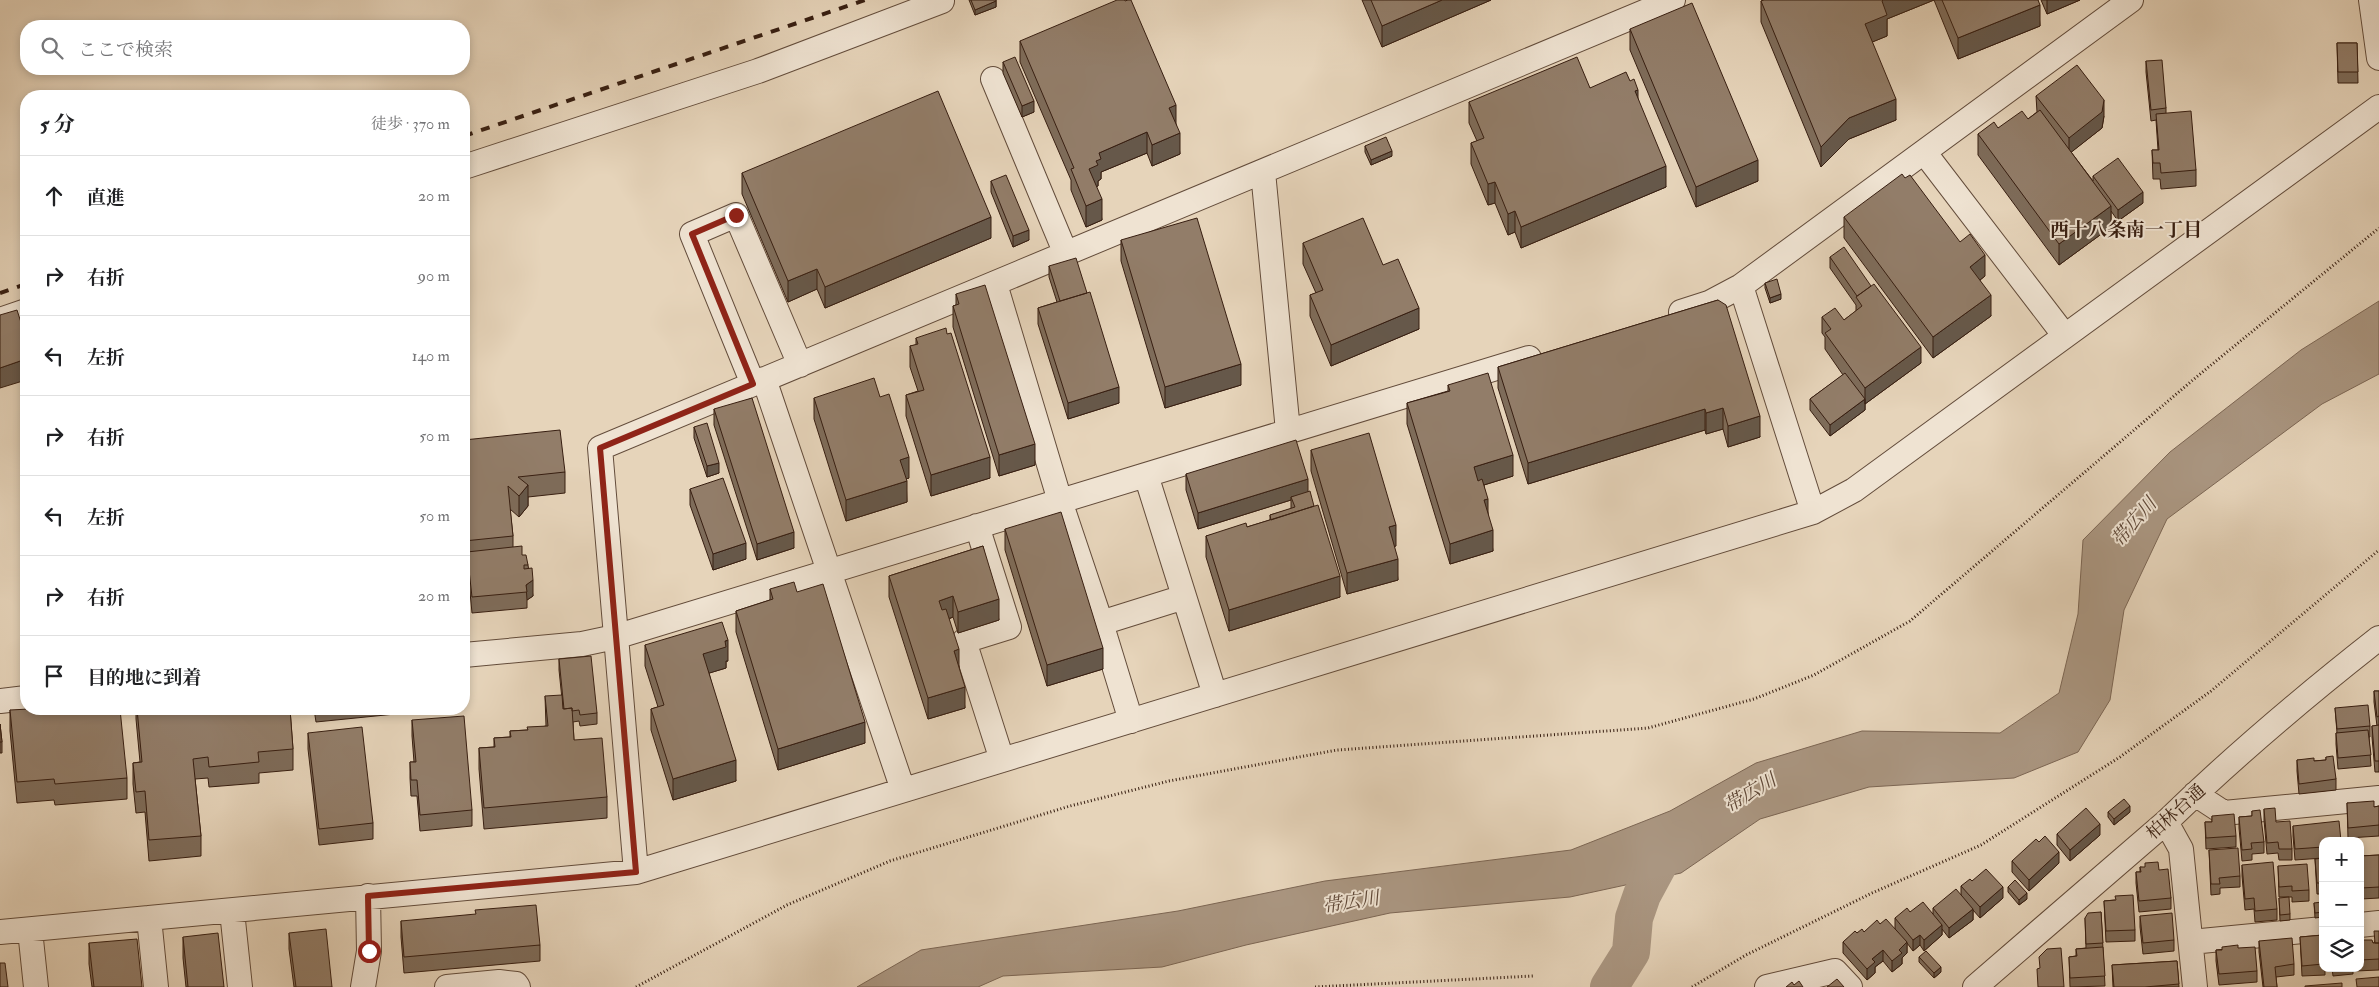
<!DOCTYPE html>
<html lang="ja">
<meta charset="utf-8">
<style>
:root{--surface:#fff;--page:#f2f2f2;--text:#202124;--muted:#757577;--line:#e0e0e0}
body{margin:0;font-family:"IM FELL Double Pica","Noto Serif JP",serif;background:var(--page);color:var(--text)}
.controls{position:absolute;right:15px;bottom:15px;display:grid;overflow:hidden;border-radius:10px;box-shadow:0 2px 8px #0003}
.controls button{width:45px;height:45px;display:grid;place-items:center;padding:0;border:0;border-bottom:1px solid var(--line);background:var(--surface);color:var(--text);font:25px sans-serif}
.stop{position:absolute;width:15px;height:15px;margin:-11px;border:4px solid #8f2418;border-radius:50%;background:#fff}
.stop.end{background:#8f2418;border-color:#fff;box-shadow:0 1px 5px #0008}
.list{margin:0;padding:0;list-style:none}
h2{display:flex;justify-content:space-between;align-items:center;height:65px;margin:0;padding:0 20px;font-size:21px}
h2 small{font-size:16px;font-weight:400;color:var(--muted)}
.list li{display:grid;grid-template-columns:32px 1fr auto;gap:15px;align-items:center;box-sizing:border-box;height:80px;padding:0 20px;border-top:1px solid var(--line)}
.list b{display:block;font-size:19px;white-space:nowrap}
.list em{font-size:16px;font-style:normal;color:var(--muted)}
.icon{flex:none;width:28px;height:28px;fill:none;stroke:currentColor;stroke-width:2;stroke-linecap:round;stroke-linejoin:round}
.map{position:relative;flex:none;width:2379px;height:987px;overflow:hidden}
.search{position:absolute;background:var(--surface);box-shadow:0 2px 8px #0003;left:20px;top:20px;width:450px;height:55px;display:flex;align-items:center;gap:12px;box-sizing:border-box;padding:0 18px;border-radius:20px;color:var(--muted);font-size:19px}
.panel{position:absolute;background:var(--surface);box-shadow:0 2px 8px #0003;left:20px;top:90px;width:450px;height:625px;border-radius:20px}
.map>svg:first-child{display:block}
</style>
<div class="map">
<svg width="2379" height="987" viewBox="0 0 2379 987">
<rect width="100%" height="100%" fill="#e6d4ba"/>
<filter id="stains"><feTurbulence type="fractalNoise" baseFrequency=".004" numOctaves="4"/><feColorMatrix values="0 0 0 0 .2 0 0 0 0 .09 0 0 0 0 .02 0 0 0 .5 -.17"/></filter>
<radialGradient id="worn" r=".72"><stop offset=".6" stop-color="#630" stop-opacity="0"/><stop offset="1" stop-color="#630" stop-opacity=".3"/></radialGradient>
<path fill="#aa9681" stroke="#7c6654" d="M2379,301V374L2322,404L2167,519L2124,610L2110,700L2078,752L2014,778L1869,787L1760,819L1681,873L1570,897L1390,913L1246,945L1162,967L1003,976L978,987H857L921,950L1178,911L1325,881L1571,850L1670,811L1756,763L1862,731L2000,733L2059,693L2078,614L2083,540L2170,452L2301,350Z"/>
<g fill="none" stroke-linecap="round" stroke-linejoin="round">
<path stroke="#aa9681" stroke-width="38" d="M1609,987L1631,952L1634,918L1642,895L1662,858L1683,839"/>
<g stroke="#634c3b" stroke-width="26">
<path id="minor" d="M2371,0L2379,58
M993,79L1066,254
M1924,152L2065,336
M464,167L758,71L942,1
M1263,172L1288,431
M995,284L1060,501L1101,623L1131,721
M1741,286L1813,512
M1681,312L1709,303L1741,286L2131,0
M0,320L26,311
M764,379L903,790
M753,384L692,234L736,215L800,365
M1146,475L1215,695
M977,526L1009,627L964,641L1002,760
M1101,623L1184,597
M464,655L582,644L615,637L1529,358
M0,701L26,698
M2195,794L2224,813L2379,798
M2166,822L2181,849L2195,987
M636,872L600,448L1673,0
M232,911L240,987
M149,918L156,987
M2360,925L2379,923
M30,930L36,987
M0,932L636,872L1813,512L1854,490L2379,107
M2191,942L2323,929
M363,987L369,951L368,896
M447,987L499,982L516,984L518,987
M1767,987L1835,971L1850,987
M1975,987L2166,822C2233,757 2305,696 2379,638"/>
</g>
<path stroke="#371e11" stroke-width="3" stroke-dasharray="1 2.5" stroke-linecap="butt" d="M636,987L787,905L890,861L1070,806L1169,781L1337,750L1648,728L1754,699L1814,675L1910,621L2194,379L2379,228
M1315,987L1533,976
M1692,987L1746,955L1872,893L1981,845L2120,757L2211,691L2379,550"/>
<use href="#minor" stroke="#efe3d2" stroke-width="24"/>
<path stroke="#371e11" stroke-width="4" stroke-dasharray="9 9" stroke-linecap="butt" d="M464,136L865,0
M0,293L26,284"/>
</g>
<path fill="#7e6c5a" stroke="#371e11" d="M969,0H996V7L975,15Z
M1362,0H1491L1382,47Z
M1764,0H2038L2040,26L1958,59L1934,0L1887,19V36L1872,42L1896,120L1849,139L1821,167L1761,22V1Z
M2041,0H2080L2047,14Z
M1630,29L1758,181L1696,207L1630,50Z
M1020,41L1176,124L1180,154L1152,166L1147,153L1101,172V179L1098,181V186H1096L1102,220L1086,227L1071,190V180L1020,62Z
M2337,43H2357L2358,83H2338Z
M2146,61L2166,108V113L2196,170V186L2161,189L2160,179H2153L2152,150H2158L2156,120L2151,121L2146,72Z
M1003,62L1034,112L1022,117L1003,73Z
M1590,88L1638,100L1666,187L1521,248L1515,232L1508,235L1495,203L1488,205L1471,164V143L1477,141L1469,123V102Z
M2036,96L2104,116L2102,128L2071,152L2093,181V176L2143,203L2118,221L2111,211V227L2059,265L1978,155V134L2028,119L2037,112Z
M1365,146L1392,156L1371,165L1365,152Z
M742,173L991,238L825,308L817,289L788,302L742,194Z
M991,181L1029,240L1013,247L991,192Z
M1844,217L1985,276L1980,280L1991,316L1933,358L1844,238Z
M1121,240L1241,385L1165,408L1121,261Z
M1303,243L1383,265L1419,329L1331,366L1310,316V295L1316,293L1303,264Z
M1830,257L1921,363L1865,404V410L1830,436L1810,410V399L1843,375L1825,349V337L1822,333V317L1844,320L1856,311V305L1830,268Z
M1049,266L1119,403L1068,419L1038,324V308L1057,302L1049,277Z
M1765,283L1781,299L1770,303L1765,288Z
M956,294L1035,465L999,476L953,327V306L956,305Z
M1718,300L1760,437L1728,447L1723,429L1706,434L1705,430L1528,484L1498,388V367Z
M916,338L990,478L931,496L906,416V395L918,391L910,367V346L916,345Z
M1448,385L1513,476L1484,485L1493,551L1450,564L1407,424V403L1448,391Z
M814,398L909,478L906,479L907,502L846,521L814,419Z
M714,409L794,548L757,560L714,425Z
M694,427L719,473L707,477L694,438Z
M464,440L565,472V493L528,497V506L519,517L510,509L513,536V547L522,555L528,565L533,596L527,600V608L472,613L467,561H464Z
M1311,450L1396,546H1394L1398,580L1347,594L1311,471Z
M1186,474L1308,492L1340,597L1229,631L1206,557V536L1247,527L1270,520V515L1291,509V500L1198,529L1186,490Z
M690,489L746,559L713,570L690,505Z
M1005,529L1103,669L1047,686L1005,550Z
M983,546L999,620L958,633L953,617L949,619L959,667L965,708L928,719L889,597V576Z
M770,589L865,743L778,770L736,632V611L770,600Z
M645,645L728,661H726V668L709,673L736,781L673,800L651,730V709L658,707L645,666Z
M559,659L597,713V724L580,726L579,721L573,722L574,740L607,797V818L484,829L479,769V748L494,747V738L510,737V731L527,730L546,726L545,696L563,709L559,670Z
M2374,691H2379V772H2375L2372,737V726H2377L2374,702Z
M2335,708L2370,726V737H2369L2371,766L2338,769L2336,744V733H2337Z
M136,709H290L293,749V770L259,773V783L209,787L208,778L195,779L201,836V856L149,861L145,812L136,813L133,784V763L140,762L136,719Z
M314,709H445L316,722Z
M10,710L127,778V799L55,805L54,800L17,803L10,731Z
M412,720L472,810V826L420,831L417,796H411L410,778V762H414L412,736Z
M0,724L2,742V753H0Z
M308,733L373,823V839L319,845L308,749Z
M2326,757L2336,779V790L2299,794L2297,771V760L2314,761L2326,760Z
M2347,803L2374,807L2379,806V836L2348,838Z
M2264,809L2276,822L2292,849V860H2279L2278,853L2267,854L2264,820Z
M2252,811L2264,842V853L2252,854V860L2242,861L2239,828V817L2252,816Z
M2108,812H2130L2114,825L2108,817Z
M2212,816L2236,836V847L2206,849L2205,822H2212Z
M2293,826L2323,841V858L2295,860L2293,836Z
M2057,834L2100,835L2070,861L2057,845Z
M2209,850L2240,876V887L2220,888V894L2211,895Z
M2379,855V898L2361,899L2360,896V856Z
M2323,858V894H2317L2315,859Z
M2012,861L2059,863L2029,891L2012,872Z
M2242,865L2277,909V920L2255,922L2254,909L2245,910L2242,876Z
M2278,866L2309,890V901L2292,902V897H2279Z
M2140,867L2159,870L2171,898V909L2139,912L2136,883V872H2140Z
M1972,881L2003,898L1980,918L1973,910V920L1949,938L1942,929V935L1924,951L1920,945L1913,951L1907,943V953L1902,958V964L1892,972L1883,961L1875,967V973L1867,980L1843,953V942L1857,933L1864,932L1880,924L1895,929V918L1910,912L1933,914V908L1961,895V886Z
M2008,887L2027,899L2019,905L2008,892Z
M2279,898L2290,914V920L2280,921Z
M2115,900L2135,930V941L2106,942L2104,901Z
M2314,903L2323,909V917L2315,918Z
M2101,912L2105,986L2070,987L2069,957L2076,956V949L2086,948L2085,918Z
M2140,916L2174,940V951L2143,954L2140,927Z
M401,921L540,945V961L404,973L401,937Z
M2379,931V970L2355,971L2354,968H2360V940L2374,943Z
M289,933L332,987H294L289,949Z
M2323,935V968H2325V975L2302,976L2300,937Z
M183,937L224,987H186L183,958Z
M2259,941L2294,964V975L2276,977L2277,987H2263L2259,952Z
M89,943L142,987H92L89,964Z
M2238,948L2257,971V982L2219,985L2216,961V950Z
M1919,957L1941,972L1934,978L1919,962Z
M2177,961L2179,987H2113L2112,965Z
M2332,968H2353V974L2333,976Z"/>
<path fill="#66584a" stroke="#371e11" d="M1442,0H1491L1382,47V26Z
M1883,0H1934L1887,19V36L1865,45V24L1882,1Z
M2047,0H2080L2047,14Z
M996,1V7L975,15V10Z
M2040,5V26L1958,59V38Z
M1638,90V111L1635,91Z
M1896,99V120L1849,139L1821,167V147L1849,118Z
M2104,100V116L2102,128L2069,154V138Z
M1034,101V112L1022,117V106Z
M1176,105V126L1169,108Z
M1147,132V153L1101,172V179L1098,181V186L1089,190V169L1096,161L1099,153Z
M1180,133V154L1152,166V145Z
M1392,151V156L1371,165V160Z
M1758,160V181L1696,207V187Z
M1666,166V187L1521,248V227Z
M1495,182V203L1488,205V184Z
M2143,192V203L2118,221V210Z
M1102,199V220L1086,227V206Z
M2111,206V227L2059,265V244Z
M1515,211V232L1508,235V214Z
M991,217V238L825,308V287Z
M1029,230V240L1013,247V236Z
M1985,255V276L1970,288V267Z
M817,269V289L788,302V281Z
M1781,294V299L1770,303V298Z
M1991,295V316L1933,358V337Z
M1419,308V329L1331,366V345Z
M1921,347V363L1865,404V388Z
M26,359V380L0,388V368Z
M1241,364V385L1165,408V387Z
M1119,387V403L1068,419V403Z
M1865,399V410L1830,436V425Z
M1723,408V429L1706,434V413Z
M1705,409V430L1528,484V463Z
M1760,416V437L1728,447V426Z
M1035,444V465L999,476V455Z
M1513,455V476L1474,488V467Z
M909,457V478L900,481V460Z
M990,457V478L931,496V475Z
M719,463V473L707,477V466Z
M1308,479V495L1291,497V500L1198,529V513Z
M907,481V502L846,521V500Z
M528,485V506L519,517V496Z
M1488,499V520L1484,500Z
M1396,525V546L1389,548V527Z
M1493,530V551L1450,564V544Z
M794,532V548L757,560V544Z
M746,543V559L713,570V554Z
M1398,559V580L1347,594V573Z
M1340,576V597L1229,631V610Z
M533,580V596L527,600L526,585Z
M953,596V617L939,622V601Z
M999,599V620L958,633V612Z
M728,640V661H726V668L703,675V654Z
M1103,648V669L1047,686V665Z
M959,649V670L954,651Z
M965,687V708L928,719V698Z
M865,722V743L778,770V749Z
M736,760V781L673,800V779Z
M2130,806V812L2114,825V819Z
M2100,824V835L2070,861V850Z
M2059,852V863L2029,891V880Z
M2003,887V898L1980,918V907Z
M2027,893V899L2019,905V900Z
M1973,909V920L1949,938V928Z
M1942,925V935L1924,951V940Z
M1920,935V945L1913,951V940Z
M1907,942V953L1902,958V964L1892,972V961L1899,950Z
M1883,950V961L1875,967V973L1867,980V969L1872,959Z
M1941,967V972L1934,978V973Z"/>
<path fill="#927d69" stroke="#371e11" d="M971,0H996V1L975,10Z
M1117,0H1125V1L1128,0H1131L1176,105L1169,108L1180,133L1152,145L1147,132L1099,153L1101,159L1096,161L1098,165L1089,169L1102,199L1086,206L1071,169L1074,168L1020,41Z
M1371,0H1442L1382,26Z
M1764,0H1883L1882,1L1887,15L1865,24L1896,99L1849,118L1821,147L1761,1Z
M1942,0H2038L2040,5L1958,38Z
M1692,3L1758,160L1696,187L1630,29Z
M2337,43H2357L2358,72H2338Z
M1015,57L1034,101L1022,106L1003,62Z
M1577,57L1590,88L1626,72L1630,81L1634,79L1638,90L1635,91L1666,166L1521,227L1515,211L1508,214L1495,182L1488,184L1471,143L1484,138L1469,102Z
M2162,60L2166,108L2151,110L2146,61Z
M2077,65L2104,100L2102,112L2069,138L2036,96Z
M938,91L991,217L825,287L817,269L788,281L742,173Z
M2040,110L2111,206L2059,244L1978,134L1994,122L1998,128L2022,111L2028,119Z
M2191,111L2196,170L2161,173L2160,163H2153L2152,150H2159L2156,114Z
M1386,137L1392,151L1371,160L1365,146Z
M2118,158L2143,192L2118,210L2093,176Z
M1902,174L1905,178L1910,175L1960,242L1970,234L1985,255L1970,267L1991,295L1933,337L1844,217Z
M1006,175L1029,230L1013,236L991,181Z
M1197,218L1241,364L1165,387L1121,240Z
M1363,218L1383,265L1398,259L1419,308L1331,345L1310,295L1323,290L1303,243Z
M1844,247L1871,286L1857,296L1830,257Z
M1076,258L1087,293L1060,301L1049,266Z
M1777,279L1781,294L1770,298L1765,283Z
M1874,284L1921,347L1865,388L1825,333L1831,329L1822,317L1835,308L1844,320L1862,306L1856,297Z
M985,285L1035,444L999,455L953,306L959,304L956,294Z
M1090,292L1119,387L1068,403L1038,308Z
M1718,300L1726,305L1760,416L1728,426L1723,408L1706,413L1705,409L1528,463L1498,367Z
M17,310L26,338V359L0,368V315Z
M946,328L947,334L951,333L990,457L931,475L906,395L924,390L910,346L918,344L916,338Z
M1488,373L1513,455L1474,467L1478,481L1482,479L1488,499L1484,500L1493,530L1450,544L1407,403L1450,391L1448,385Z
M1845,373L1865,399L1830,425L1810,399Z
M874,378L880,397L889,394L909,457L900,460L907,481L846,500L814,398Z
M752,398L794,532L757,544L714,409Z
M707,423L719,463L707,466L694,427Z
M560,430L565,472L518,477L528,485L519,496L508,486L513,536L464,541V440Z
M1369,433L1396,525L1389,527L1398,559L1347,573L1311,450Z
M1296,440L1308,479L1198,513L1186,474Z
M723,478L746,543L713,554L690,489Z
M1310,491L1314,506L1271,520L1270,515L1295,507L1291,497Z
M1318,505L1340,576L1229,610L1206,536L1246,523L1247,527Z
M1061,512L1103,648L1047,665L1005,529Z
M522,546V555H526L528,565H524V569L532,568L533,580L526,585L527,592L472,597L467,552Z
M983,546L999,599L958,612L953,596L939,601L942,610L946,609L959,649L954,651L965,687L928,698L889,576Z
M794,582L797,592L823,584L865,722L778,749L736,611L773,599L770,589Z
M722,622L728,640L725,641L726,647L703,654L736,760L673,779L651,709L664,705L645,645Z
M591,656L597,713L580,715L579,710L572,711V708L564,709L559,659Z
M2374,691H2379V716L2377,717Z
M562,695L563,709L572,708L574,740L602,738L607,797L484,808L479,748L495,747L494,738L511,737L510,731L528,730L527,727L548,726L545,696Z
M2368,705L2370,726L2337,729L2335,708Z
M29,709H120L127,778L55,784L54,779L17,782L10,710Z
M137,709H290L293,749L258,752L259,762L209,767L208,757L193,759L201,836L149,840L145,791L136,792L133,763L142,762Z
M464,716L472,810L420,815L417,780H411L410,762H416L412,720Z
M0,724L2,742H0Z
M2379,725V761H2375L2372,726Z
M362,727L373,823L319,829L308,733Z
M2368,730L2371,755L2338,758L2336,733Z
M2333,756L2336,779L2299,784L2297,760L2314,758V761L2326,760V757Z
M2124,799L2130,806L2114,819L2108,812Z
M2374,801V807L2379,806V825L2348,828L2347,803Z
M2086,808L2100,824L2070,850L2057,834Z
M2275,808L2276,822L2290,821L2292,849H2279L2278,842L2267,843L2264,809Z
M2260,810L2264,842L2251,843L2252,849L2242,850L2239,817L2252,816V811Z
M2234,814L2236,836L2206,838L2205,822H2212V816Z
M2339,821L2341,841H2323V847L2295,849L2293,826Z
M2045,836L2059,852L2029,880L2012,861L2036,839L2039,842Z
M2238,848L2240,876L2219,878L2220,884H2211L2209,850Z
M2379,855V887L2361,888L2360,885V856Z
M2323,858V883H2317L2315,859Z
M2158,862L2159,870L2168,869L2171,898L2139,901L2136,872H2141L2140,867H2145V863Z
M2273,862L2277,909L2255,911L2254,898L2245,899L2242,865Z
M2307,864L2309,890L2292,891V886L2279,887L2278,866Z
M1986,869L2003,887L1980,907L1961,886L1970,879L1972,881Z
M2015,880L2027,893L2019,900L2008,887Z
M1956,889L1973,909L1949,928L1933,908Z
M2133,895L2135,930L2106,931L2104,901L2116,900L2115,896Z
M2289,897L2290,914L2280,915L2279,898Z
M1923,902L1942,925L1924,940L1920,935L1913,940L1895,918L1907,908L1910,912Z
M2322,902L2323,912L2315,913L2314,903Z
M536,905L540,945L404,957L401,921L476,914L475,910Z
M2101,912L2103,943L2086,944L2085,918L2088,913Z
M2172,913L2174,940L2143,943L2140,916Z
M1886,919L1907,942L1899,950L1902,953L1892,961L1883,950L1872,959L1875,962L1867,969L1843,942L1855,931L1857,933L1862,929L1864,932L1877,920L1880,924Z
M326,929L332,987H296L289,933Z
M2374,931H2379V943H2375Z
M218,933L224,987H188L183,937Z
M2323,935V964L2302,966L2300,937Z
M2292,938L2294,964L2275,967L2277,987H2264L2259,941Z
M137,939L142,987H94L89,943Z
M2360,940H2372L2373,943H2379V959L2360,960Z
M2238,945V948L2255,947L2257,971L2219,974L2216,950H2222V947Z
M2103,947L2105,976L2070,978L2069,957L2077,956L2076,949Z
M2061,948L2064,987H2038L2037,969L2040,968L2039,957L2047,949Z
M1926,951L1941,967L1934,973L1919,957Z
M2177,961L2179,984L2145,987H2114L2112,965Z
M0,963H5L8,987H0Z
M2379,977V987H2357L2356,979Z
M1837,979L1844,987H1827Z
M1799,981L1803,987H1786L1792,982L1794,985Z
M2342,983V987H2305V986Z"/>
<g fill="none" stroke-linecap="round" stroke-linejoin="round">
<path stroke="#8f2418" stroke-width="6" d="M369,951L368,896L636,872L600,448L753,384L692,234L736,215"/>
</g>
<g text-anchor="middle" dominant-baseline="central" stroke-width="4" stroke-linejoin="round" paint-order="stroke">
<g font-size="18" fill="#371e11" stroke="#efe3d2">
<text transform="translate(2176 812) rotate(-42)">柏林台通</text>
</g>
<g font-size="19" font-weight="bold" fill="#371e11" stroke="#efe3d2">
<text x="2126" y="230">西十八条南一丁目</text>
</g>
<g font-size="19" font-style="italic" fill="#5f4838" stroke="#efe3d2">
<text transform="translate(2134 522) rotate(-49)">帯広川</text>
<text transform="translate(1750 793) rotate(-31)">帯広川</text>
<text transform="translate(1351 902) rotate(-9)">帯広川</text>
</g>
</g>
<rect width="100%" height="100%" filter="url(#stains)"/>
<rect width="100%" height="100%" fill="url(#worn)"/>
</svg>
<div class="controls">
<button>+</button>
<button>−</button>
<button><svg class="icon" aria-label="layers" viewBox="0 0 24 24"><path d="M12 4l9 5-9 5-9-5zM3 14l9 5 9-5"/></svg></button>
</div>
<div class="stop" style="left:369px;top:951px"></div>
<div class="stop end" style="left:736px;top:215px"></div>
<div class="search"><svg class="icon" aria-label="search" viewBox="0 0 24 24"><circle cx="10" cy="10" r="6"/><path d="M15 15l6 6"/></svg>ここで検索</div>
<section class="panel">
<h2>5 分<small>徒歩 · 370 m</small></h2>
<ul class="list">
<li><svg class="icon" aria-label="ahead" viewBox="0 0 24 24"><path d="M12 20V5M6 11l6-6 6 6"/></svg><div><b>直進</b></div><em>20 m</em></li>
<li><svg class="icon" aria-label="right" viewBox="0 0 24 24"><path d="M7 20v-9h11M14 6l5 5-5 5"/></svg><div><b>右折</b></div><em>90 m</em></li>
<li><svg class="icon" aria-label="left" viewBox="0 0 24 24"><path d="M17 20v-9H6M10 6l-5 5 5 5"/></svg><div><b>左折</b></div><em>140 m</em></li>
<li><svg class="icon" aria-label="right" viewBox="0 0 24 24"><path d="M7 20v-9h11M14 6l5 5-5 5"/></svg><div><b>右折</b></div><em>50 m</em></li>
<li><svg class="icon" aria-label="left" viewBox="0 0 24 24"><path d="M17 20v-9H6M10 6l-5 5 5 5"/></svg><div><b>左折</b></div><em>50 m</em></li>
<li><svg class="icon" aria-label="right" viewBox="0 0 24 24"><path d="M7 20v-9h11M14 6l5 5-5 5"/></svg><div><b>右折</b></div><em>20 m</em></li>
<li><svg class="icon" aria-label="arrive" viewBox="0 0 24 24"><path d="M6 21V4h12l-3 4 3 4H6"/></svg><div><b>目的地に到着</b></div></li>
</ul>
</section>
</div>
